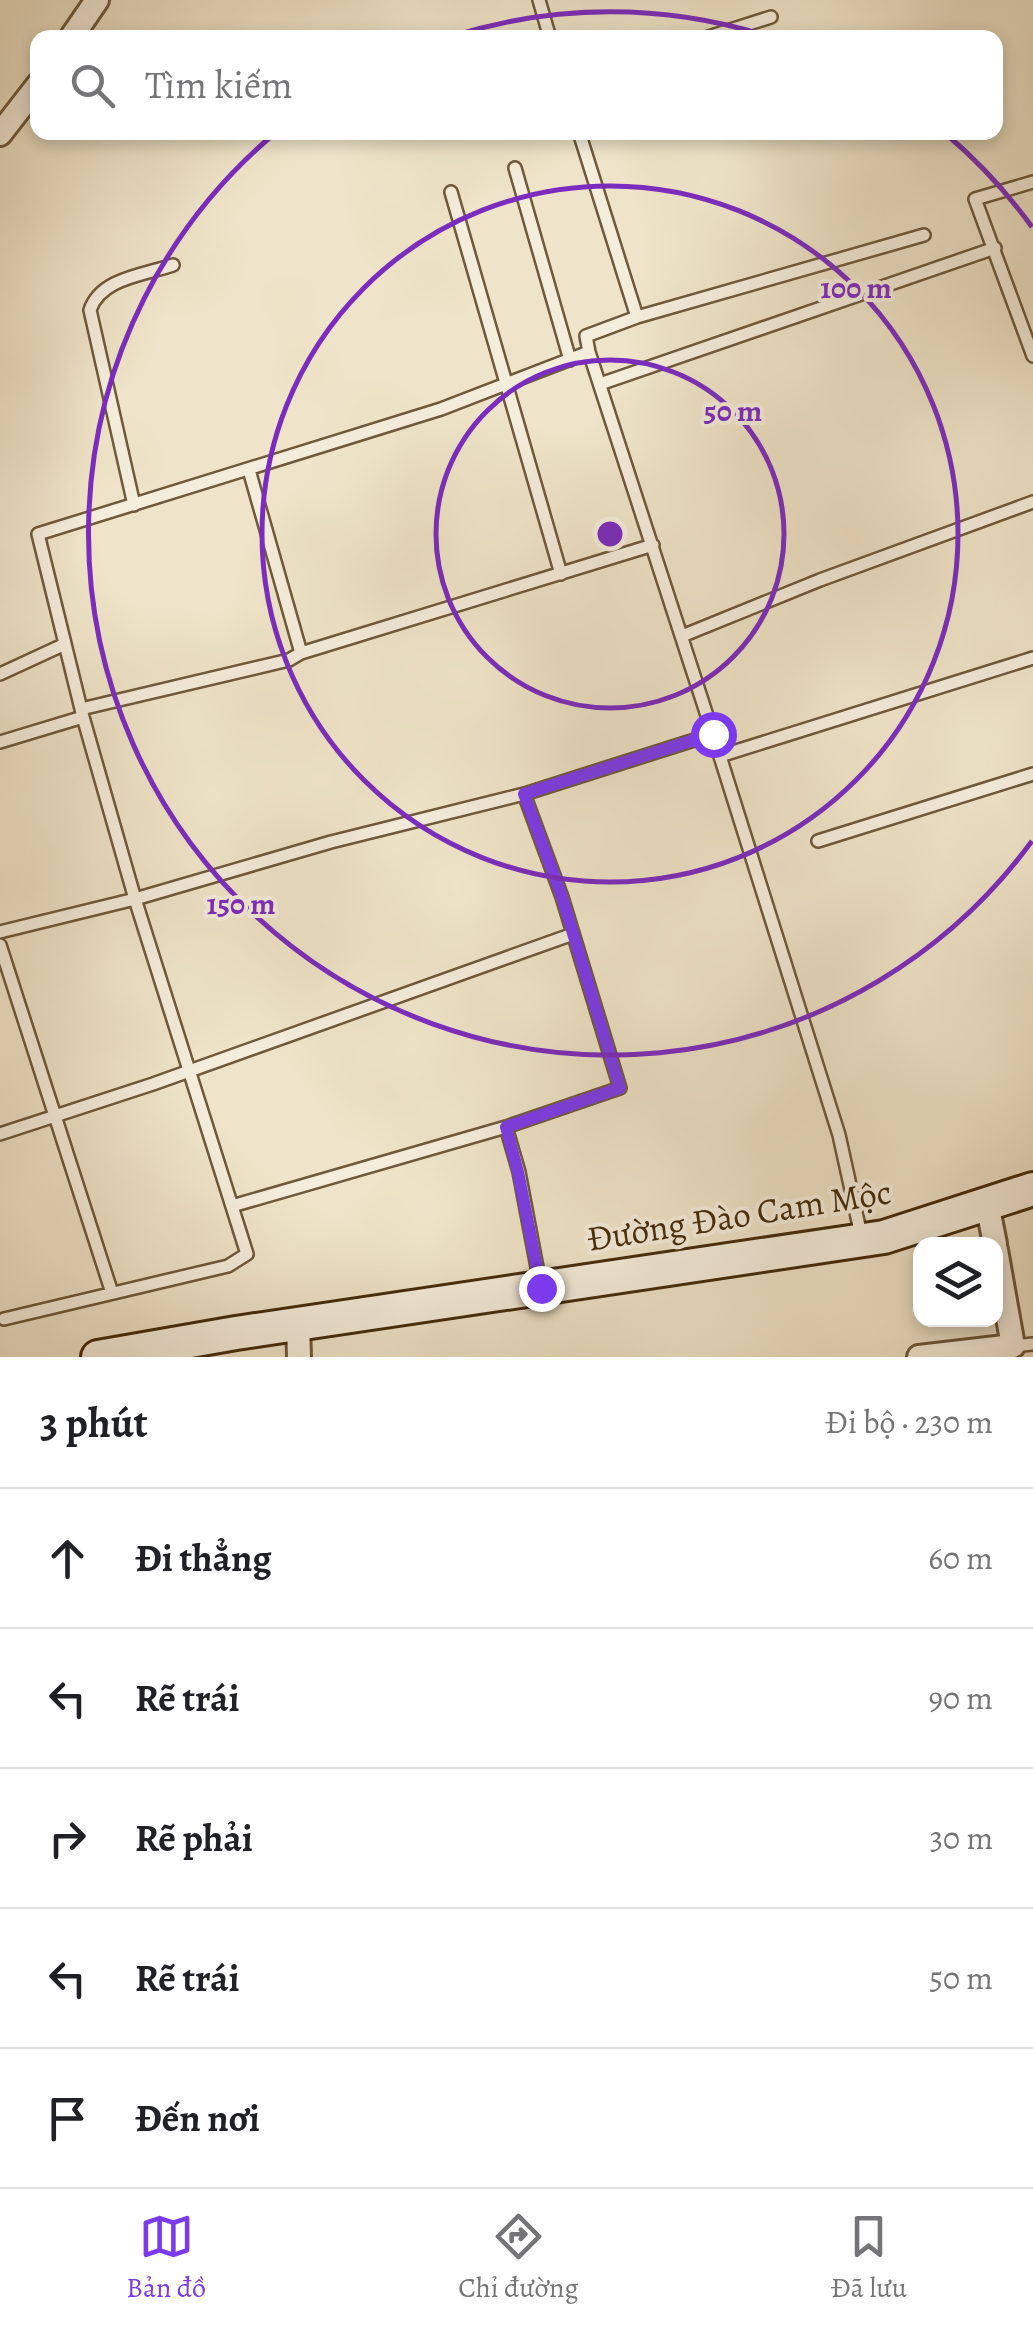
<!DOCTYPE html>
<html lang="vi">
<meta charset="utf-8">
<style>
:root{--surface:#fff;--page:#f6f6f6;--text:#202124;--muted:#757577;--line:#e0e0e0;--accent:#7c3aed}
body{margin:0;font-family:Alegreya,serif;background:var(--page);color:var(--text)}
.controls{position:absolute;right:30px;bottom:30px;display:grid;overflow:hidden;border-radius:20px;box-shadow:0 5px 15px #0003}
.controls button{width:90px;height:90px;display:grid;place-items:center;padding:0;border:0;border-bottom:2px solid var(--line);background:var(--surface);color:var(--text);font:50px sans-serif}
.stop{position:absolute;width:30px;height:30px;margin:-22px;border:8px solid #7c3aed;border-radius:50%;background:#fff}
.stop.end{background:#7c3aed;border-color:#fff;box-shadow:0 2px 10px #0008}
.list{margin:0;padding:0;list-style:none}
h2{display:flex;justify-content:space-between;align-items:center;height:130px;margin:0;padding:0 40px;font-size:42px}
h2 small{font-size:32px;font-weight:400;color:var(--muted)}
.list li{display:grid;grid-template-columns:65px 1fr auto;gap:30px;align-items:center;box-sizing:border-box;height:140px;padding:0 40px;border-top:2px solid var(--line)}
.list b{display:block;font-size:38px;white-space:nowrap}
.list em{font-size:32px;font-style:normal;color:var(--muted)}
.icon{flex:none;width:55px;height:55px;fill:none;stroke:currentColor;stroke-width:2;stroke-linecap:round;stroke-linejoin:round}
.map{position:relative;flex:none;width:1033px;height:1357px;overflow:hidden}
.search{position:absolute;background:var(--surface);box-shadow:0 5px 15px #0003;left:30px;right:30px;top:30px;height:110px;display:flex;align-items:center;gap:25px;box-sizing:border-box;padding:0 35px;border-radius:20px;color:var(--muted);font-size:38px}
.sheet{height:830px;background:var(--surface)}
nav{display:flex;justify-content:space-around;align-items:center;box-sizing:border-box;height:140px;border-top:2px solid var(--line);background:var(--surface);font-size:28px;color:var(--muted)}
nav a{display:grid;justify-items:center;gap:5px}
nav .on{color:var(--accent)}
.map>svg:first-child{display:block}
</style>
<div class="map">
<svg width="1033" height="1357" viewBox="0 0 1033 1357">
<rect width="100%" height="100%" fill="#efe4c9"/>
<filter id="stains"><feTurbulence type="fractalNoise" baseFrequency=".002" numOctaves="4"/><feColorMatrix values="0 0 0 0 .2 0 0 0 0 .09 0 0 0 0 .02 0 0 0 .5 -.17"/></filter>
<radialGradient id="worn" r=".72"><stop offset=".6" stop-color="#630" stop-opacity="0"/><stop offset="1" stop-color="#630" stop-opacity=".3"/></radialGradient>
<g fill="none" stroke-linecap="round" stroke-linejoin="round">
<g stroke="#6e593a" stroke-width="16">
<path id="lane" d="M539,0L550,38
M705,38L771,17
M579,132L637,317
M515,168L570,360
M1033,182L975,199L1033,356
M451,192L561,574
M589,352L586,336L637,317L924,235
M600,384L995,248
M249,470L301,653
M134,505L90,310C101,278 144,275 173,265
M682,636L820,580L1033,502
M0,674L65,644
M81,709L289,660L301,653L653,545
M0,742L83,717
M720,756L1033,658
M818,841L1033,774
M0,932L135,899L83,717L38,534L441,409L589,352L713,734
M0,945L112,1293
M0,1134L153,1084L573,934
M232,1206L506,1127
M540,1283L519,1172L506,1127L620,1088L562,897L524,794L713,734L839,1135L861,1235
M4,1319L228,1266L247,1254L135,899L331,842L524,794
M1013,1346L1033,1344"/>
</g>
<g stroke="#6e593a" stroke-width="28">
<path id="street" d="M71,38L97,0
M0,134L38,85
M987,1203L995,1244
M298,1323L299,1357
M919,1357L1013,1346L996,1250"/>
</g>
<g stroke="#432b0b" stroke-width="38">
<path id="secondary" d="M98,1357L236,1333L884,1237L1033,1189"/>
</g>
<use href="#lane" stroke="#f5eddc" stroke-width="11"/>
<use href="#street" stroke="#f5eddc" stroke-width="22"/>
<use href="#secondary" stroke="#f5eddc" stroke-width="32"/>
</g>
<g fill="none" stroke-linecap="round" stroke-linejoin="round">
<path stroke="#7c3aed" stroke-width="12" d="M541,1288L518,1172L506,1127L620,1088L562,897L524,794L713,734"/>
</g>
<g fill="none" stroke="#7b2cbf" stroke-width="5">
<circle cx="610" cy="534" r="174"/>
<circle cx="610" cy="534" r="348"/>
<path d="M1032 841A522 522 0 1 1 274 134M453 36A522 522 0 0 1 767 36M946 134A522 522 0 0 1 1032 227"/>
</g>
<g text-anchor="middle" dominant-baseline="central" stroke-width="8" stroke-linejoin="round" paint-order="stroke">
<g font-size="35" fill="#432b0b" stroke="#f5eddc">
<text transform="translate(739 1215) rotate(-9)">Đường Đào Cam Mộc</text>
</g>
</g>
<circle cx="610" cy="534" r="15" fill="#7b2cbf" stroke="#f5eddc" stroke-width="5"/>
<g font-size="30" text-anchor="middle" font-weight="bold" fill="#7b2cbf" stroke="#f5eddc" stroke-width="8" stroke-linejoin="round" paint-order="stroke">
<text x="856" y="298">100 m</text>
<text x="733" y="421">50 m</text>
<text x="241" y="914">150 m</text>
</g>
<rect width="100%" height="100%" filter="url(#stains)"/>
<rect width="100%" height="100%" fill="url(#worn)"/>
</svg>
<div class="controls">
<button><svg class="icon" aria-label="layers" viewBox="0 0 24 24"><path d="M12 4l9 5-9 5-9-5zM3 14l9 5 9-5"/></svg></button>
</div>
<div class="stop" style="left:713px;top:734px"></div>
<div class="stop end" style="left:541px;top:1288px"></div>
<div class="search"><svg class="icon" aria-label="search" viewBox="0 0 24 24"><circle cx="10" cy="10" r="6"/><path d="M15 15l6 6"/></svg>Tìm kiếm</div>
</div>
<section class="sheet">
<h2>3 phút<small>Đi bộ · 230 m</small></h2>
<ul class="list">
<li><svg class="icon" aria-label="ahead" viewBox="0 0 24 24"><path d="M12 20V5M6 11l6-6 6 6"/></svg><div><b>Đi thẳng</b></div><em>60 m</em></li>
<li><svg class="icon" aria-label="left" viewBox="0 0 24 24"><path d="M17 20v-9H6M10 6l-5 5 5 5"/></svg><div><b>Rẽ trái</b></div><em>90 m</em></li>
<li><svg class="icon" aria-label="right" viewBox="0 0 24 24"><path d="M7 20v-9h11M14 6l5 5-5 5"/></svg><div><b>Rẽ phải</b></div><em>30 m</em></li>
<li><svg class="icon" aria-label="left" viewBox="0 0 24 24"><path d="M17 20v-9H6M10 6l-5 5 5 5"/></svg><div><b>Rẽ trái</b></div><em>50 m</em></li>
<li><svg class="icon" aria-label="arrive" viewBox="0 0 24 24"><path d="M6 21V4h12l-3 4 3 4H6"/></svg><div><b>Đến nơi</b></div></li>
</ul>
</section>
<nav>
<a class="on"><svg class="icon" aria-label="map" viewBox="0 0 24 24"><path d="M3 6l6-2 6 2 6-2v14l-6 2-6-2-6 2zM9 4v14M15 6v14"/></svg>Bản đồ</a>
<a><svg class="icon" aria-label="directions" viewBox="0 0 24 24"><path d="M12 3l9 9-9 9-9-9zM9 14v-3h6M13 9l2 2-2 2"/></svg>Chỉ đường</a>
<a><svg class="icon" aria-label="saved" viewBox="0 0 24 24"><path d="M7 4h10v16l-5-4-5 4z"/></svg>Đã lưu</a>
</nav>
